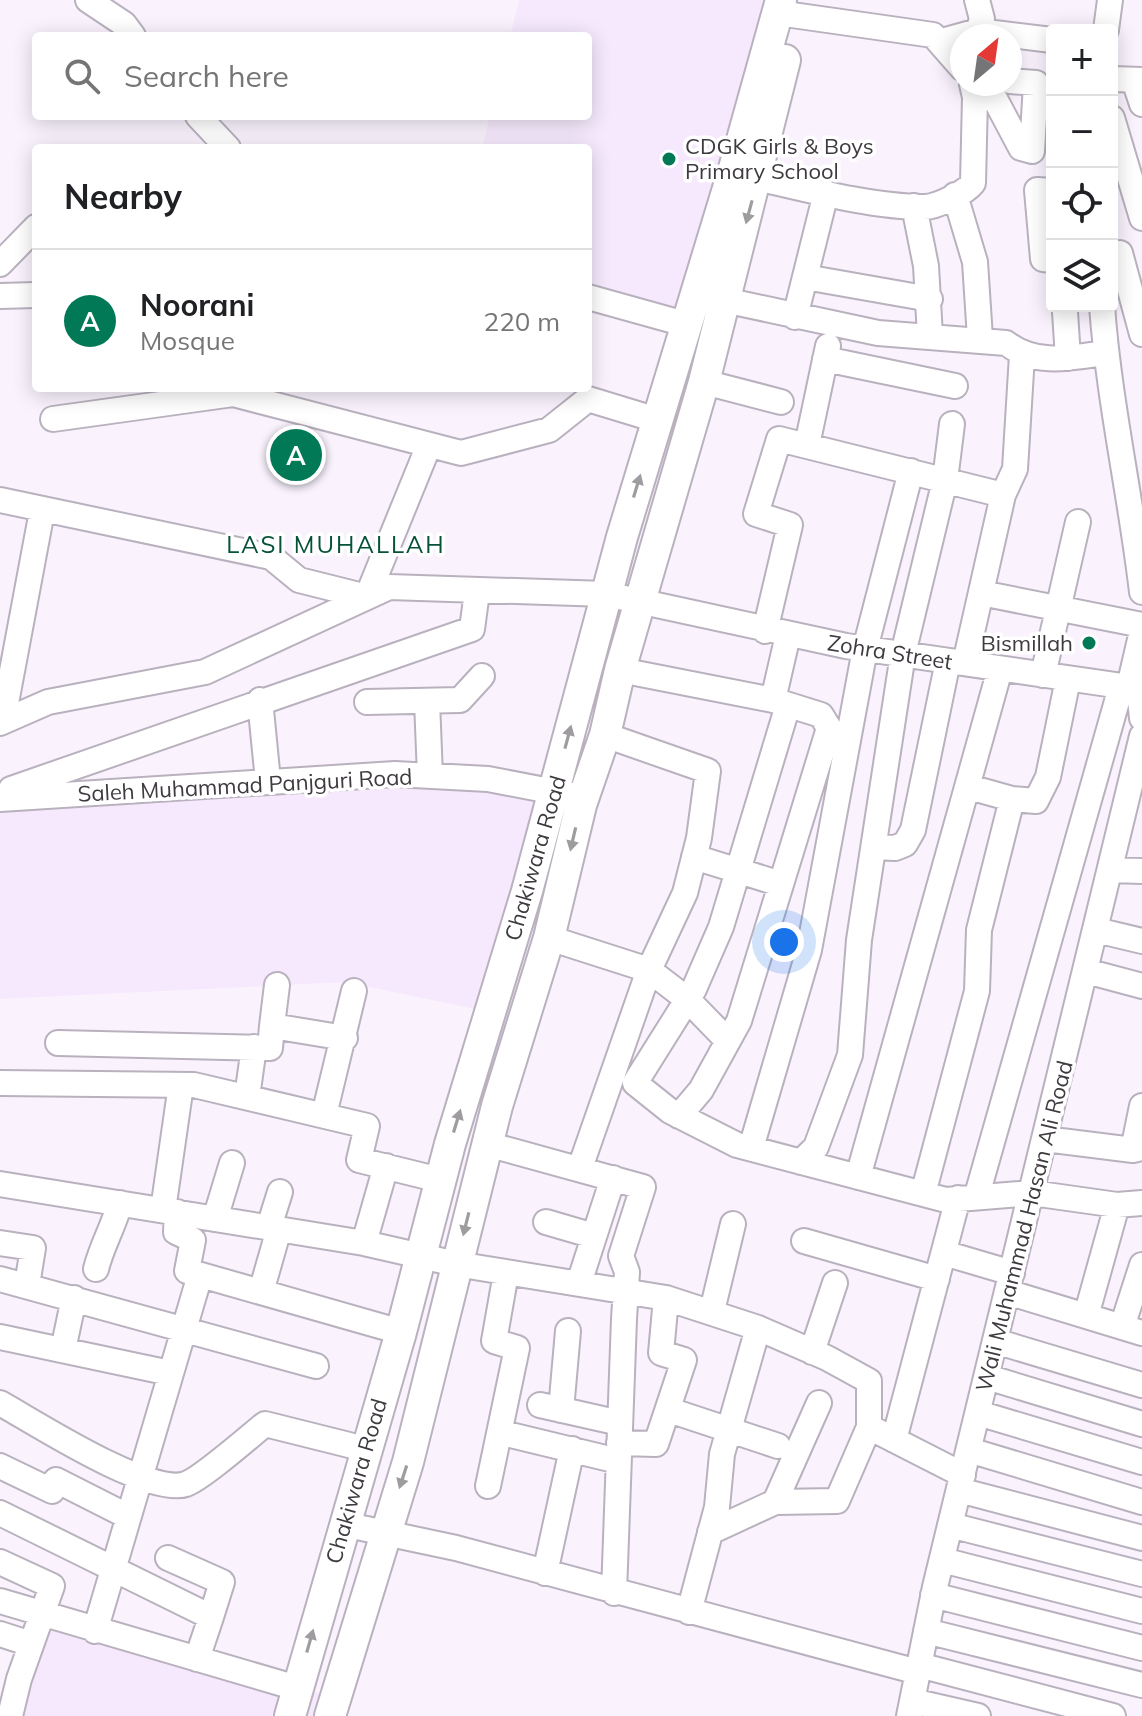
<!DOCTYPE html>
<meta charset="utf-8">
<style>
:root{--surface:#fff;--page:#f2f2f2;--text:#202124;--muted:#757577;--line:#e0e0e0;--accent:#027956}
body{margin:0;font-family:Mulish,sans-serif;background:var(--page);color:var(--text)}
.controls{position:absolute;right:24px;top:24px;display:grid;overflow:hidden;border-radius:8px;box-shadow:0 4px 20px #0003}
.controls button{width:72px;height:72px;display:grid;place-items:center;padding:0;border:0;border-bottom:2px solid var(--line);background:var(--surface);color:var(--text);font:40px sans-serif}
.compass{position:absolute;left:950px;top:24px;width:72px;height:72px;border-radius:50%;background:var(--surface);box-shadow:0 4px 20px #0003;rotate:29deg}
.you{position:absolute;left:784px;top:942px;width:28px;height:28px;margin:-20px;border:6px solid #fff;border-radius:50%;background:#1a73e8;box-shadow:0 0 0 12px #1a73e833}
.badge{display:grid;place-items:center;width:52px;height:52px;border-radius:50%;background:var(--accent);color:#fff;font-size:26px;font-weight:700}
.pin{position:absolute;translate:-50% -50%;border:4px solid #fff;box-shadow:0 2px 8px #0006}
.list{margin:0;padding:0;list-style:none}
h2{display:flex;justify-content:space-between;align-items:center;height:104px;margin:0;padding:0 32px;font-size:34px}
h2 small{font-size:26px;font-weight:400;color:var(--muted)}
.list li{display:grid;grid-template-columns:52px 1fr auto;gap:24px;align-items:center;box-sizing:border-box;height:144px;padding:0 32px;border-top:2px solid var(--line)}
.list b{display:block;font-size:30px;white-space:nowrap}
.list p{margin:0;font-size:26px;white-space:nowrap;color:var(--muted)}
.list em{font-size:26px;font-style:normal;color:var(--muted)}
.icon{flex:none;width:44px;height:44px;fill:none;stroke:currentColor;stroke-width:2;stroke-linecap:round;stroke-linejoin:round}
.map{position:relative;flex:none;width:1142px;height:1716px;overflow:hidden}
.search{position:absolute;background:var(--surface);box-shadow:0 4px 20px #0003;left:32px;top:32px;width:560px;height:88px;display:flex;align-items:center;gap:20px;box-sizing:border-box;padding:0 28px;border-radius:8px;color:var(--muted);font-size:30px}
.panel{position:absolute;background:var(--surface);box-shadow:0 4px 20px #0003;left:32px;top:144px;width:560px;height:248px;border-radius:8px}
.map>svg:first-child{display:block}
</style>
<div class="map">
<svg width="1142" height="1716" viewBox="0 0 1142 1716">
<rect width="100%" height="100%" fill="#faf3fe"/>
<path fill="#f6e9fd" d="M519,0H791L700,329L588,298V148H482L490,116H588V36H510Z
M395,774L564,795L499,1014L346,982L0,999V801Z
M43,1615L325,1695L320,1716H11Z"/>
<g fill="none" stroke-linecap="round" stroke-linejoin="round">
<g stroke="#b9b1be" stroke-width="28">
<path id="minor" d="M88,0L124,24L133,36
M977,0L982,19L978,31
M778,13L933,35L962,68
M1106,30L1110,0
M942,41L978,31L1052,40
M1112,79L1142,80
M1134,80L1142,104
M987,84L1021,148L1032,151L1036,83L1010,81
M198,116L228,148
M1112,118L1142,218
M739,174C795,186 867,207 924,207C937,207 965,193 973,183L975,97L972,84
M1052,191L1037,190L1043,259L1052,260
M955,195L975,262L980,338
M914,206L926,266L930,336
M1112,255L1120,253L1142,334
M0,264L36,227
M805,277L930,299
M0,296L36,295
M588,297L685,324
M710,297L878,333L1006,343C1036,366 1070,358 1105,353
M1102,306C1109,402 1131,497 1142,592
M1065,312L1068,358
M795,317L826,193
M825,359L955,386
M704,382L781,402
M53,419L233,394L461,453L549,430L588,399L657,420
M807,445L828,346
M0,500L271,557L299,580L367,597L429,445
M981,593L1142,625
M765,631L790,525L756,514L779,439L1003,495
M965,663L1003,495L1015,469L1022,355
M620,670L773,700L821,715L829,728L739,1021L701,1090L679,1116
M1043,675L1078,522
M1129,687L1142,631
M1139,689L1142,718
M260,700L268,781
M773,700L788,635
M427,701L430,776
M367,702L460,700L482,676
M6,703L42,511
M788,705L721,927L694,989L635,1083L670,1111L737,1145L946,1200L1032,1193L1117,1205L1142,1203
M0,723L48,702L205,672L389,587L606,594L846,646L1142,689
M969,787L1012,799L1036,801L1048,777L1068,679
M11,789L472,629L477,592
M0,799L395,774L488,779L571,795
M874,847L895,848L905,844L913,830L948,661
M694,857L781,884
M1110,870L1142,871
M1096,930L1142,941
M549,938L649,970L688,1000L728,1041
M1086,971L1142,986
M272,1026L277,985
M58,1043L270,1048L272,1026L345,1038
M0,1083L194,1085L367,1126L359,1160L440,1180
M247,1097L254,1047
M324,1115L354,991
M1045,1139L1133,1150L1142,1148
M487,1144L643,1187L621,1256L627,1272L624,1319L614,1593
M751,1148L809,950L865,649L911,471
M1133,1150L1142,1106
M801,1162L816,1147L850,1055L859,940L903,654L945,480L952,424
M580,1168L649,970L685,893L699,838L708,771L605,735
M858,1177L1000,669
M0,1184L364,1243L456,1264L666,1298L758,1328L827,1358L869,1381V1427L963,1475
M923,1194L977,991L979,930L1012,799
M977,1195L1121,687
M163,1210L181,1085
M177,1212L176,1232L193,1240L187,1271L401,1332
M215,1219L232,1163
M546,1222L594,1236
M269,1227L280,1192
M804,1241L937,1279
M0,1243L33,1248L27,1285
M364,1243L386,1166
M944,1253L1012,1273
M96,1269C102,1245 113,1228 120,1203
M0,1279L316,1366
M579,1283L613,1178
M261,1292L279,1229
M1007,1292L1142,1333
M712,1311L733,1224
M1086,1316L1117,1205
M1122,1327L1142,1265
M0,1337L170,1373
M995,1341L1142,1385
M63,1350L74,1298
M812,1352L835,1283
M987,1377L1142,1424
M0,1403C34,1422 150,1497 186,1484C201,1479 249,1437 265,1424L365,1449
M540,1405L620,1423
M561,1410L568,1331
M669,1410L778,1446
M978,1413L1142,1462
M502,1433L618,1461
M894,1440L958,1198
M619,1443L656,1444L684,1360L661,1353L666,1298
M969,1450L1142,1502
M0,1466L52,1491L56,1480L127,1516
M488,1486L517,1348L494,1341L506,1273
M959,1490L1142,1538
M775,1502L819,1403
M0,1513L211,1617L197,1659
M343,1524L456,1548L918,1672
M950,1525L1142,1574
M710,1532L775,1502L837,1501L869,1427
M168,1558L222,1582L211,1617
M942,1560L1142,1611
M0,1562L52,1586L19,1679L10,1716
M545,1573L572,1449
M933,1595L1142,1648
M0,1601L297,1688
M689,1612L717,1507L722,1454L758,1328
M95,1631L200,1275
M926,1631L1142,1685
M0,1634L31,1644
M919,1665L1113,1716
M912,1701L978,1716
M909,1716L935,1587L1142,736"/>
</g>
<g stroke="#b9b1be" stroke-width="34">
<path id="major" d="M290,1716L401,1332L450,1144L527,891L622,537L733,172L781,0
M330,1716L408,1462L497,1106L549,938L581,805L605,735L620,670L704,382L785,60"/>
</g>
<use href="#minor" stroke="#fff" stroke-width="24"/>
<use href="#major" stroke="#fff" stroke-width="30"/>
</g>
<defs><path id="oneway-solid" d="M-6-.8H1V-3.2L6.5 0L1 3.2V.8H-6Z" transform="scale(2)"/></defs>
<g fill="#9e9c9f">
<use href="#oneway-solid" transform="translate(749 212) rotate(105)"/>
<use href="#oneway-solid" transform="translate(637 486) rotate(-73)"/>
<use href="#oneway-solid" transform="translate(568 737) rotate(-75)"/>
<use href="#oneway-solid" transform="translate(573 839) rotate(103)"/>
<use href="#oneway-solid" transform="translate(457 1121) rotate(-73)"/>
<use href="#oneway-solid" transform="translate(466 1224) rotate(104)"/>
<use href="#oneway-solid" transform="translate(403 1477) rotate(108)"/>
<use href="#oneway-solid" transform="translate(310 1641) rotate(-74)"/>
</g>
<g fill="#027956" stroke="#fff" stroke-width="3">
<circle cx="669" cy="159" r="8"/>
<circle cx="1089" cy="643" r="8"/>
</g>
<g text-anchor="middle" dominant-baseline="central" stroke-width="7" stroke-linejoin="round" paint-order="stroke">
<g font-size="22" fill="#3e3a3f" stroke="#fff" text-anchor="start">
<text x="685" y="146">CDGK Girls &amp; Boys<tspan x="685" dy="25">Primary School</tspan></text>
<text x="1073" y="643" text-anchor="end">Bismillah</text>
</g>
<g font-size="22" fill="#3e3a3f" stroke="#fff">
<text transform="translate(890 652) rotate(9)">Zohra Street</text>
<text transform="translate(245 785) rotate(-3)">Saleh Muhammad Panjguri Road</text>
<text transform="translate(535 858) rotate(-74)">Chakiwara Road</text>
<text transform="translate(1024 1226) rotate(-76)">Wali Muhammad Hasan Ali Road</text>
<text transform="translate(356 1481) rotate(-74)">Chakiwara Road</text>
</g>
<g font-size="24" letter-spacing="2" fill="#055239" stroke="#fff">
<text x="336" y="544">LASI MUHALLAH</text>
</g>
</g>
</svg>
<div class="controls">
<button>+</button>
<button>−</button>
<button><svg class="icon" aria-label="locate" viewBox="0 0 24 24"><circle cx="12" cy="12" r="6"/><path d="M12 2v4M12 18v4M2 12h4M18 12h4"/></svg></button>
<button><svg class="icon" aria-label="layers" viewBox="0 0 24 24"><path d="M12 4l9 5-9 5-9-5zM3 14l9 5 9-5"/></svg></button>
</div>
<svg class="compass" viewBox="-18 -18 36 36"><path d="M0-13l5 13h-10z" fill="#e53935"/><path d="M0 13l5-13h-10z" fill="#757577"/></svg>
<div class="you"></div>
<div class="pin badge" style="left:296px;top:455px">A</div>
<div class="search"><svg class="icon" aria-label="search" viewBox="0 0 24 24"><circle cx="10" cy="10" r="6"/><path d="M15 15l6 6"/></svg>Search here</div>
<section class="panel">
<h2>Nearby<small></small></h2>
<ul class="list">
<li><span class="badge">A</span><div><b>Noorani</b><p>Mosque</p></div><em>220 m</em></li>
</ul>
</section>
</div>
